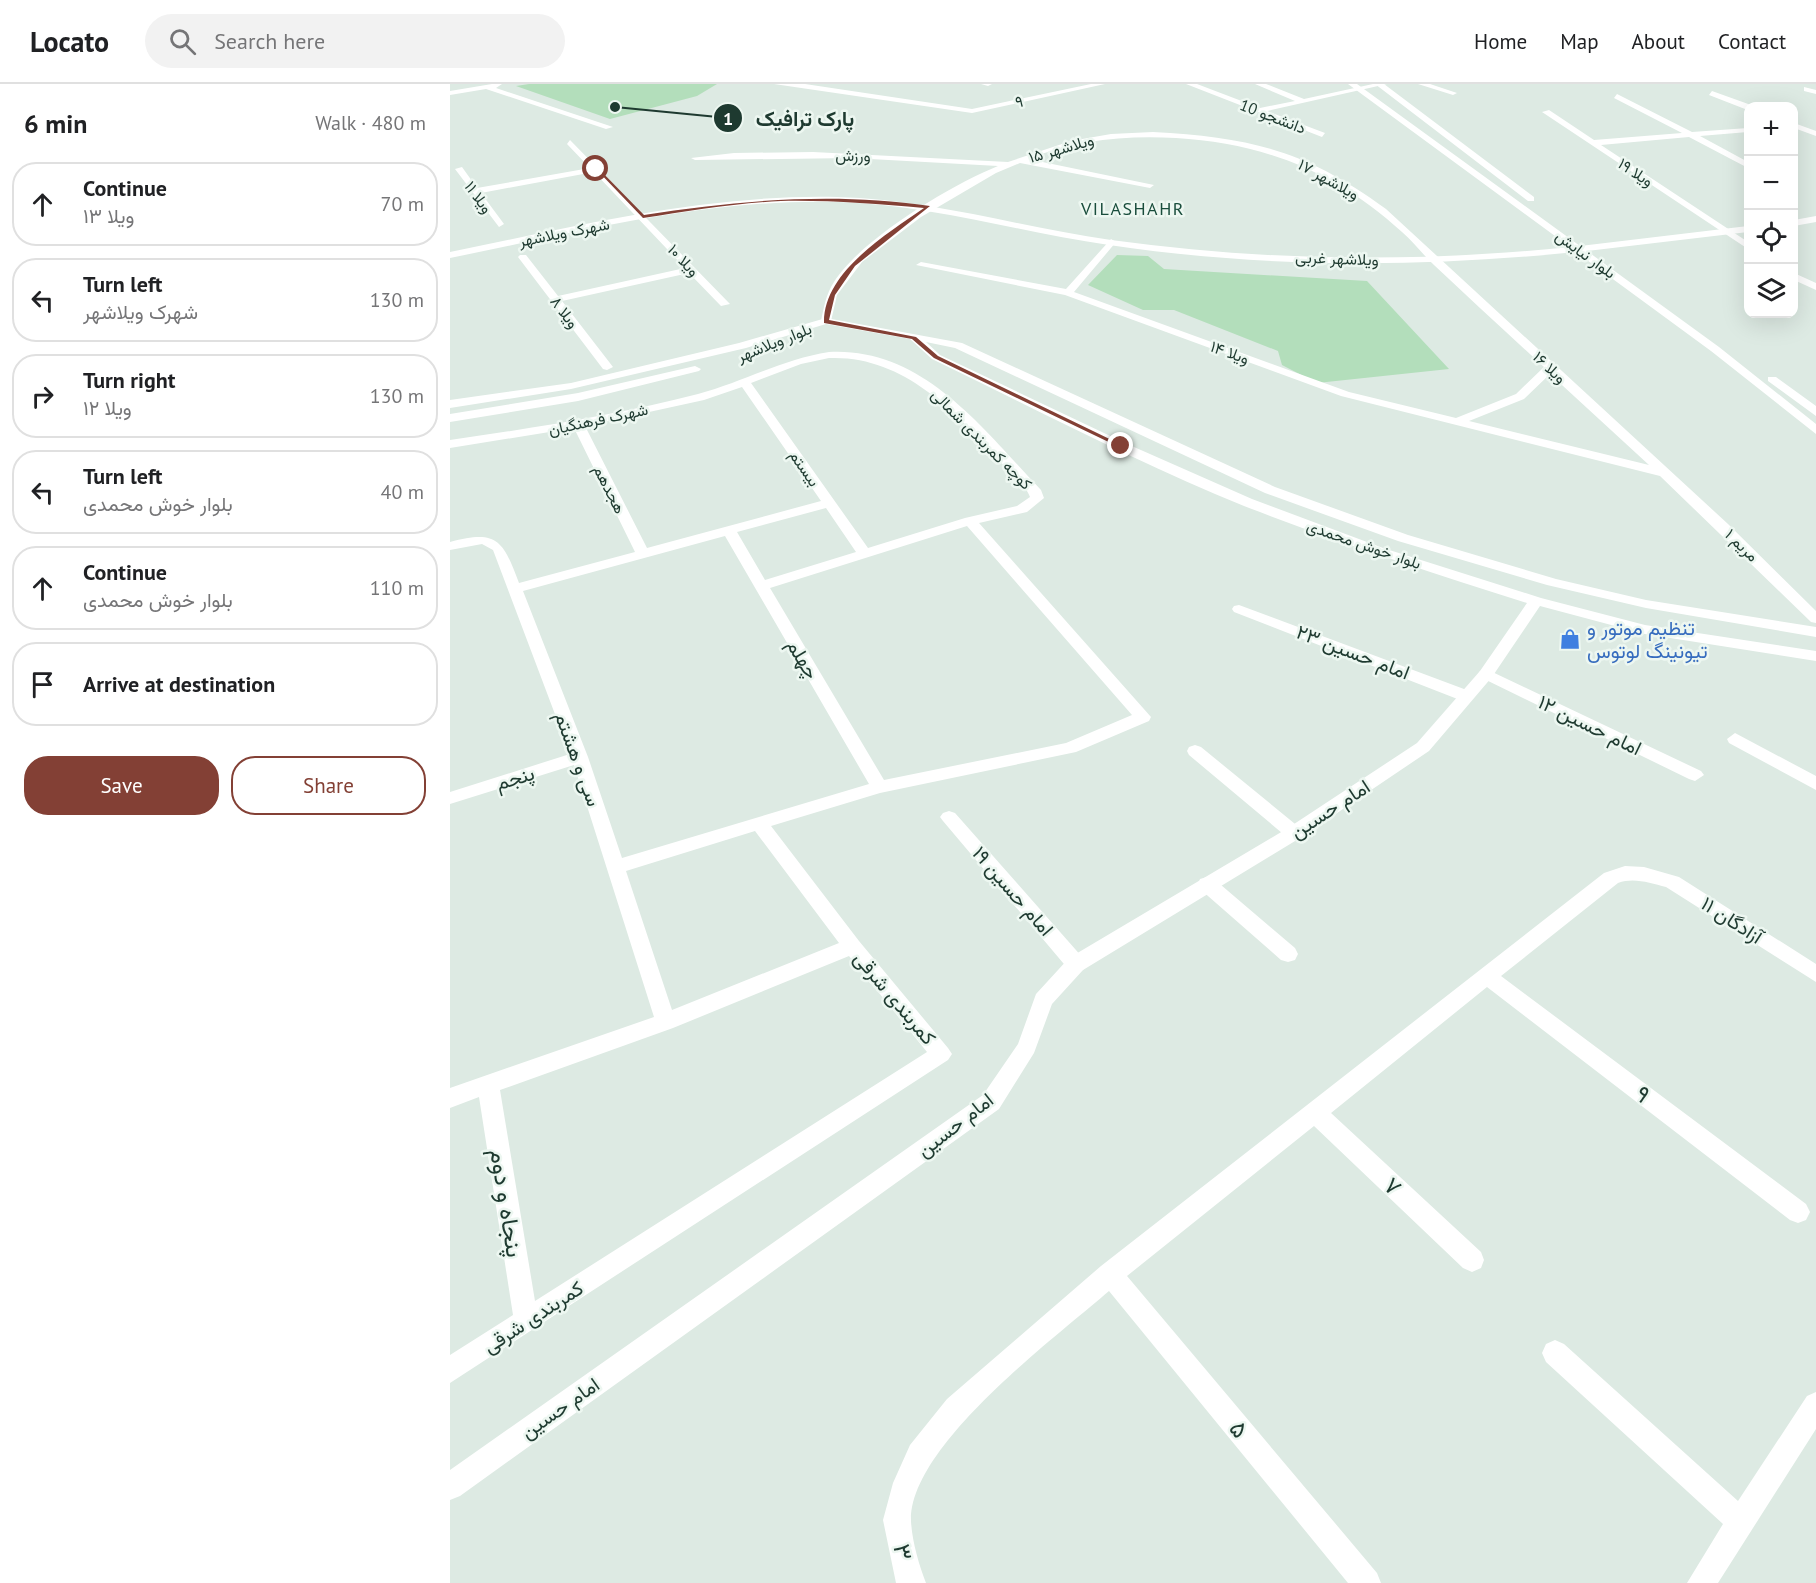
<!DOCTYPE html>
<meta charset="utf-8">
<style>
:root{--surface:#fff;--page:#f2f2f2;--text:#202124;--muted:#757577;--line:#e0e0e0;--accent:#834035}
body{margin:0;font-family:"PT Sans",Vazirmatn,sans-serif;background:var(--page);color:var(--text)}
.controls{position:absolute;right:18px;top:18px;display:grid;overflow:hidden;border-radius:12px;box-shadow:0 6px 24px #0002}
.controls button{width:54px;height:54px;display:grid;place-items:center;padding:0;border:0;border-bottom:2px solid var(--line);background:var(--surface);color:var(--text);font:30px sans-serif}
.stop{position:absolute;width:18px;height:18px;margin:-14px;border:4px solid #834035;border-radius:50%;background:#fff}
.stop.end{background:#834035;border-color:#fff;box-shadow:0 2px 6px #0008}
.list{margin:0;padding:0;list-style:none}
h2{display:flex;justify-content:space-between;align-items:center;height:78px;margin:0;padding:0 24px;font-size:26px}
h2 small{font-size:20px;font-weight:400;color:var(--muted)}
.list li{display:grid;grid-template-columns:39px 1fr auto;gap:18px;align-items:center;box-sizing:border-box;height:84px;margin:0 12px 12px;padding:0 12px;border:2px solid var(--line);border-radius:24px}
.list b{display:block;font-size:22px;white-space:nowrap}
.list p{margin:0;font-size:20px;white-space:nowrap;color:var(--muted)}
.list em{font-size:20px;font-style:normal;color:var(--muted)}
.actions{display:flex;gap:12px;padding:18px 24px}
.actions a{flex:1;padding:14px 0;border:2px solid var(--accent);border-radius:24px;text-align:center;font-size:21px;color:var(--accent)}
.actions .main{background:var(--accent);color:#fff}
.icon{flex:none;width:33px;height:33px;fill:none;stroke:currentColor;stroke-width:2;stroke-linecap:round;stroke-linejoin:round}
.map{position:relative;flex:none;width:1366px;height:1499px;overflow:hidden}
header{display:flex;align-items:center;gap:36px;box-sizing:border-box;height:84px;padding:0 30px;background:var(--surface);border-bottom:2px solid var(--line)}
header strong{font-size:28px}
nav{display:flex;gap:33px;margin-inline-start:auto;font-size:21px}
.search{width:420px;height:54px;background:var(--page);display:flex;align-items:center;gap:15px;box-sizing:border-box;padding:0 21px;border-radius:33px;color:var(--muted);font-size:22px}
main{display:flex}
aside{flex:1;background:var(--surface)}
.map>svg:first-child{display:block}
</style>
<header>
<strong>Locato</strong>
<div class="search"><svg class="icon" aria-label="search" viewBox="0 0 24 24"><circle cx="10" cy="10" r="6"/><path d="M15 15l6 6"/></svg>Search here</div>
<nav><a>Home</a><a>Map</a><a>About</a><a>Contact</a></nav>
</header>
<main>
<aside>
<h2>6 min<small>Walk · 480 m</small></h2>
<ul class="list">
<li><svg class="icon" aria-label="ahead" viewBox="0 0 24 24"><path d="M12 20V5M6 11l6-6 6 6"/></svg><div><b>Continue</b><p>۱۳ ویلا</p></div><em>70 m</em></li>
<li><svg class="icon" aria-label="left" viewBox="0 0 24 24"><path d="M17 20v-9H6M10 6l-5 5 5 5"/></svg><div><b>Turn left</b><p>شهرک ویلاشهر</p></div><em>130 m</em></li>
<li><svg class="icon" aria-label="right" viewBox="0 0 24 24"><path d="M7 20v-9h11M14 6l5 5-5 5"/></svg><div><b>Turn right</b><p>ویلا ۱۲</p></div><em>130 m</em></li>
<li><svg class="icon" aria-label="left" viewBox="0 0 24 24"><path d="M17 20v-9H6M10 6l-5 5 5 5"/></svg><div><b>Turn left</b><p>بلوار خوش محمدی</p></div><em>40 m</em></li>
<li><svg class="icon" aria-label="ahead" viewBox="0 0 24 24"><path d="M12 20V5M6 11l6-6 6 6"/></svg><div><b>Continue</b><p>بلوار خوش محمدی</p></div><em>110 m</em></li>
<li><svg class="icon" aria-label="arrive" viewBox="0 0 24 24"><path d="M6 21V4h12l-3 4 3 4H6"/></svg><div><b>Arrive at destination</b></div></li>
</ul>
<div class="actions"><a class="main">Save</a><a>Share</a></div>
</aside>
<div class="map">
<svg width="1366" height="1499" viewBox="0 0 1366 1499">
<rect width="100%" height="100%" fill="#ddeae3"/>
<path fill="#b3debb" d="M79,0H267L247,12L160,35L66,2Z
M667,171L698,172L714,185L917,197L999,285L867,299L832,281L828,267L724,226H693L638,201Z"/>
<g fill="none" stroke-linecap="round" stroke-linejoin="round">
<path fill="#fff" fill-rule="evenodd" d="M42,0H52L46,4L163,43L156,45L36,5L0,11V7Z
M324,0H355L522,25L641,0H655L522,29Z
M531,0H542L538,2Z
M736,0H747L810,24L845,17L805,0H816L854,15L923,0H937L817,27L875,49L872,53Z
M968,0H980L1007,9L1003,11Z
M1354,3L1366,6V10L1354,7Z
M1262,7L1301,21V22L1295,25L1259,11Z
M1167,10L1242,48L1298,44V48L1250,52L1298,78V84L1239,53L1151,61L1298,158V165L1092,28L1099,26L1144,56L1232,49L1164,14Z
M1344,39L1366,47V52L1344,44Z
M703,48C800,53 857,67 936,125L1278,440L1366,527V539L1361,538L1210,392L891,312L615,211L466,181L471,178L616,205L661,155L666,158L624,208L899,308L1006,334L1066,310L1094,283C1057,249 1020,215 984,181C972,170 964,158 952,148C886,88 814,59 726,54C676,51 624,56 578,75L704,101L700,104L570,79L546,89L471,133L412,178L387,211L381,237L376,240L371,237C374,223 376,210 384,198C411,155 501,101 548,82L402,74L245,76L241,74L284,69L363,68L558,78L621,57L661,50ZM1100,290L1199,381L1019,337L1074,315Z
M120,56L280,220L271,222L239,189L112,217L163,283L157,286L153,285L68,173L70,171H76L108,212L235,184L144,88L31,109L54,140L49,143L5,85L12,83L27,104L140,84L117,60Z
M1344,189L1366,199V206L1344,196Z
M379,268C473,263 533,345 591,406L594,414L577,428L529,439L701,633L699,637L626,668L430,709L321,742L409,857L498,964L502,970L498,976L0,1299V1271L63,1231L29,1013L0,1024V1004L204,933L124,681L0,720V708L120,670L43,466L32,460L0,466V458C48,445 53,457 69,499L185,468L124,344L0,364V356C83,344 167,331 248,310C293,298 333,275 379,268ZM379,274C451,271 503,325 547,374C557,386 575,399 580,413L567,422L515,434L418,464L301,299L351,280ZM292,303L371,417L197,464L135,342L254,316ZM376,424L406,468L315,496L287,448ZM517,442L682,631L616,659L434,696L320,504ZM275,452L419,700L172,774L138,673L73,507ZM305,747L389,859L222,926L176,787ZM399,872L477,968L85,1217L50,1006L223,944Z
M789,521L1022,608L1024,612L1016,617L1010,616L784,528L782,525L784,522Z
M1036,585L1251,687L1254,691L1245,697L1239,695L1030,593L1028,590L1030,587Z
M1285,649L1366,692V706L1279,659L1277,655Z
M745,661L751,663L850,744L853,749L850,754H838L739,671L737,667L739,663Z
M499,727L505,729L633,874L636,880L633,886L626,888L619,886L493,737L490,733L493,729Z
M1175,782L1194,783L1229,793L1366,880V898L1216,803C1200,799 1184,793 1168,799L1051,892L1356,1120L1360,1128L1356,1136L1348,1139L1340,1136L1037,903L881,1029L1031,1168L1034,1176L1031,1184L1022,1188L1013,1184L864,1042L677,1192L927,1489L931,1499H898L659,1207C605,1254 459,1362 461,1437C462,1457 469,1481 476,1499H446L433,1436L443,1399L460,1361L497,1315L651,1182L1154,789Z
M757,793L764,795L845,864L848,870L845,876L838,878L831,876L750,805L748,800L750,795Z
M1105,1256L1114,1260L1288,1417L1357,1312L1366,1308V1345L1268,1499H1237L1273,1440L1096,1278L1092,1269L1096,1260Z"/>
<path fill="#fff" fill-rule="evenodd" d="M898,0H907L1130,162L1298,142V148L1137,167L1269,263L1366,340V350L1261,267L1126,168C971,184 814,184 659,161C569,148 481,121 389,118C257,114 129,148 0,174V168C128,142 255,110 387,113C480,115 569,143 661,156C813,177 967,179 1120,163Z
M925,0H934L1084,113V117H1078Z
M1366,132V138L1344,142V136Z
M376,234L512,259L825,403L958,451L1106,495L1196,516L1366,543V553L1196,524L1097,501L948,457L815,409L505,264L476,258L490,271L675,359L802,415L933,464L1091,514L1195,541L1366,567V577L1195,550L1090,522L1042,593L979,667L850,754L633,886L602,920L584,969L549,1025L10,1412L0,1416V1386L533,1011L568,960L586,910L619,874L838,744L967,659L1030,587L1077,519C982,489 887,458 794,422C688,379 585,325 482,275L460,255L376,240L296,264L121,305L0,324V316L121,299L289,259Z
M245,282L251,285L249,287L128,317L0,338V330L128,309Z
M1318,293H1326L1366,322V332L1318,297Z"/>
</g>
<path fill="#834035" d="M145,84H148L194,131C290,116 384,108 480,122L405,182L385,211L379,236L466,253L488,272L674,362L669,363L484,274L462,255L374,239C373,188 437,150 474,124C426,120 378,116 331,117C284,119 239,127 193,134Z"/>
<defs>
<g id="shop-bare" transform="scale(1.62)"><path d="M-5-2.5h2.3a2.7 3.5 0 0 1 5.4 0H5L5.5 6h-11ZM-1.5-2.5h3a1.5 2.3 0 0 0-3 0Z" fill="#3f7fe0" stroke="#edf7f1" stroke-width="2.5" paint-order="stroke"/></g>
</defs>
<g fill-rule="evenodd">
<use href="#shop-bare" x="1120" y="555"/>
</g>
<g text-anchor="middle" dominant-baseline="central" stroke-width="5" stroke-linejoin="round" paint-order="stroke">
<g font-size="16" fill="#1e3a30" stroke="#edf7f1">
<text transform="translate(569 17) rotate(-12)">۹</text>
<text transform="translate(823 32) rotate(21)">دانشجو 10</text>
<text transform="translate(611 64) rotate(-16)">ویلاشهر ۱۵</text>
<text transform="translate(403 71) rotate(1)">ورزش</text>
<text transform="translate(1186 88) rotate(33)">۱۹ ویلا</text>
<text transform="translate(879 95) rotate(29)">ویلاشهر ۱۷</text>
<text transform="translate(29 113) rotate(54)">۱۱ ویلا</text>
<text transform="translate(114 148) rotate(-11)">شهرک ویلاشهر</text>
<text transform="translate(1136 170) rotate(36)">بلوار نیایش</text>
<text transform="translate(887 174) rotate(2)">ویلاشهر غربی</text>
<text transform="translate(234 176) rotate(47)">۱۰ ویلا</text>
<text transform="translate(115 228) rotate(53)">ویلا ۸</text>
<text transform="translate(324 258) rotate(-22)">بلوار ویلاشهر</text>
<text transform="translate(780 268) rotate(20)">۱۴ ویلا</text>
<text transform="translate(1100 283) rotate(43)">۱۶ ویلا</text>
<text transform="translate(148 335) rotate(-12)">شهرک فرهنگیان</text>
<text transform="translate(532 355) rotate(45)">کوچه کمربندی شمالی</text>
<text transform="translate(355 384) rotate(55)">بیستم</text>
<text transform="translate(160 405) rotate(63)">هجدهم</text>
<text transform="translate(914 460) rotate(19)">بلوار خوش محمدی</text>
<text transform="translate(1292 461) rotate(44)">۱ مریم</text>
</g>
<g font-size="18" letter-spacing="1.5" fill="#194d3c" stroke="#edf7f1">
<text x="683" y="124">VILASHAHR</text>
</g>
<g font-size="20" fill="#366cbe" stroke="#edf7f1" text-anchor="start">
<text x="1137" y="544">تنظیم موتور و<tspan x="1137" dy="23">تیونینگ لوتوس</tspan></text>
</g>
<g font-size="20" fill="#1e3a30" stroke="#edf7f1">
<text transform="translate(903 568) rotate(21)">امام حسین ۲۳</text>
<text transform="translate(353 575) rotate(59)">چهلم</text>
<text transform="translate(1140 641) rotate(26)">امام حسین ۱۲</text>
<text transform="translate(128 675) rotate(70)">سی و هشتم</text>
<text transform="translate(65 694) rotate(-17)">پنجم</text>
<text transform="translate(880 725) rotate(-33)">امام حسین</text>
<text transform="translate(563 807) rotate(49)">امام حسین ۱۹</text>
<text transform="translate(1282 836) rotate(33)">آزادگان ۱۱</text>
<text transform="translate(445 914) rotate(50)">کمربندی شرقی</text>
<text transform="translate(505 1041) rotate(-38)">امام حسین</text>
<text transform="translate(83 1233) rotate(-33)">کمربندی شرقی</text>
<text transform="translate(110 1324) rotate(-35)">امام حسین</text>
</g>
<g font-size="24" fill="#1e3a30" stroke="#edf7f1">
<text transform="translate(1193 1010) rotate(37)">۹</text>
<text transform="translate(943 1102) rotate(43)">۷</text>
<text transform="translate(57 1119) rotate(81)">پنجاه و دوم</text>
<text transform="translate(789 1345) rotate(50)">۵</text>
<text transform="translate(453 1468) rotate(79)">۳</text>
</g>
</g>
<path fill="none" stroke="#1e3a30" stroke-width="2" d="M165 23L278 34"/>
<g fill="#1e3a30" stroke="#edf7f1" stroke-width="2">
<circle cx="165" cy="23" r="6"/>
<circle cx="278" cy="34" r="15"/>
</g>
<g font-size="18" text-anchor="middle" font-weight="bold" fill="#fff">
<text x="278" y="41">1</text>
</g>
<g font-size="21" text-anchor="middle" font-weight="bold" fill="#1e3a30" stroke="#edf7f1" stroke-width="5" stroke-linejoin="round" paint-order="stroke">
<text x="355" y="42">پارک ترافیک</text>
</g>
</svg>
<div class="controls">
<button>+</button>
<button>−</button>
<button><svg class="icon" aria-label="locate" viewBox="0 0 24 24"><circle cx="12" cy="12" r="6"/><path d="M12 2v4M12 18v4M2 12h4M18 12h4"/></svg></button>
<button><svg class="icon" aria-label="layers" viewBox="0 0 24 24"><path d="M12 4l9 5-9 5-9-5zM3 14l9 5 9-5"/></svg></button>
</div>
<div class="stop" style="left:146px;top:85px"></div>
<div class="stop end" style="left:671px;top:362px"></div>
</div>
</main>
